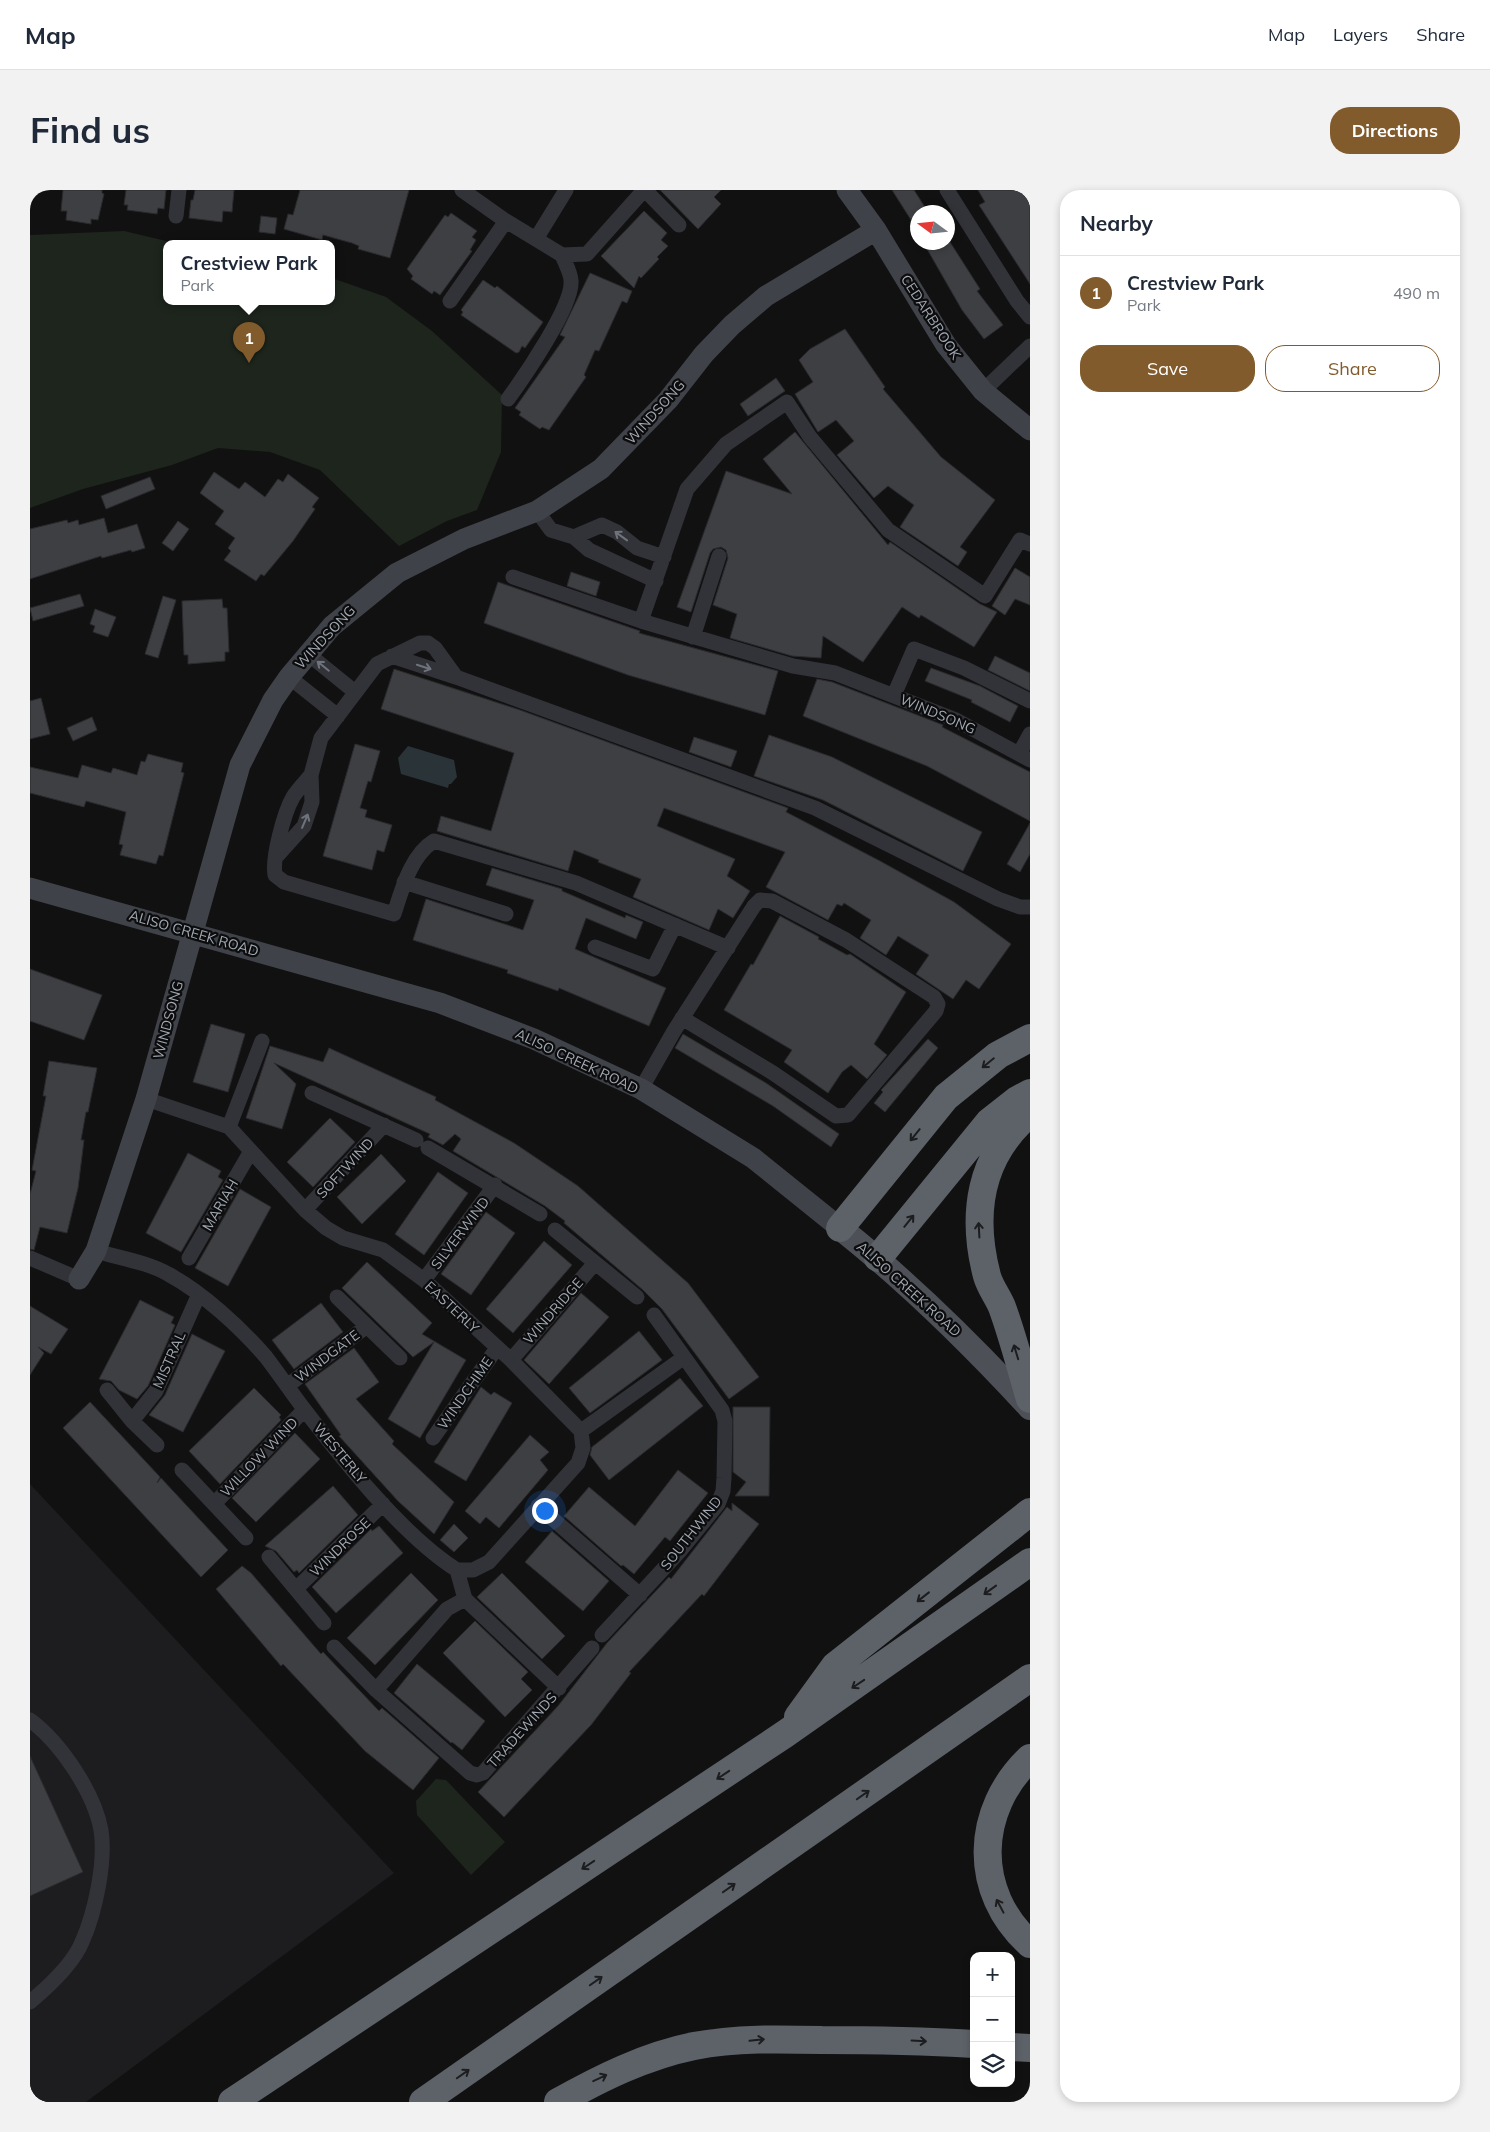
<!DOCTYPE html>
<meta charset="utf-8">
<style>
:root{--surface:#fff;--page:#f2f2f3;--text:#1f2937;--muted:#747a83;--line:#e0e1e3;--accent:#825b2d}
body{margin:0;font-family:Mulish,sans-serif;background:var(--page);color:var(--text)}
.controls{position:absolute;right:15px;bottom:15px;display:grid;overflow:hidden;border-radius:10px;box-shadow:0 2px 8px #0003}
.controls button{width:45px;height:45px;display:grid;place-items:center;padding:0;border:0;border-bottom:1px solid var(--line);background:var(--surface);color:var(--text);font:25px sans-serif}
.compass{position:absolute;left:880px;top:15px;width:45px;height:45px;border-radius:50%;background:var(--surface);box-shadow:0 2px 8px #0003;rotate:285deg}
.you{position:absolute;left:514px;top:1320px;width:18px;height:18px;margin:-12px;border:4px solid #fff;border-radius:50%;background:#1a73e8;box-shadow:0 0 0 8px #1a73e833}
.badge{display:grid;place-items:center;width:32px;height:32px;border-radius:50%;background:var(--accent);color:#fff;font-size:16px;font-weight:700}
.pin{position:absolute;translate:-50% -41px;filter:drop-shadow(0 1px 2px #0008)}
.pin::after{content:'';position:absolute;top:26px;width:18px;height:15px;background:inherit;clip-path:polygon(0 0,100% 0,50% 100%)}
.popup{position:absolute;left:133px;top:50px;width:172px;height:65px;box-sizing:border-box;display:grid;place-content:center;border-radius:10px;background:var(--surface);filter:drop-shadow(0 1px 4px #0005);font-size:16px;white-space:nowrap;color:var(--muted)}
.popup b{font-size:19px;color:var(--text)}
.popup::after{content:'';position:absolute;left:50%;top:100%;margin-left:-10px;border:10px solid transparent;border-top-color:var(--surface)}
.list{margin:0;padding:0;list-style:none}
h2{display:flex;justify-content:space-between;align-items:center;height:65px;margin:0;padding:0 20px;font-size:21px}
h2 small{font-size:16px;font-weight:400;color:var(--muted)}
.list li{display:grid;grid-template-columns:32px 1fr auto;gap:15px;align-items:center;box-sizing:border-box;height:75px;padding:0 20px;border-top:1px solid var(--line)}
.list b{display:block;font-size:19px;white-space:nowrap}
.list p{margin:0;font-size:16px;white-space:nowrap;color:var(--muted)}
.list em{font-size:16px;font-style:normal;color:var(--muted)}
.actions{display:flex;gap:10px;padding:15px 20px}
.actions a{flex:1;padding:11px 0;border:1px solid var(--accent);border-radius:20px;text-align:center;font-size:18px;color:var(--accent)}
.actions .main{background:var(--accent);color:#fff}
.icon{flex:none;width:28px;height:28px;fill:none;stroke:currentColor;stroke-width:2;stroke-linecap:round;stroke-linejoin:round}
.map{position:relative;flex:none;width:1000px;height:1912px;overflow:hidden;border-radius:20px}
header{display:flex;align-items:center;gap:30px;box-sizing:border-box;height:70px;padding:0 25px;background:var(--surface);border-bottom:1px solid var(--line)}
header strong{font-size:24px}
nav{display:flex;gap:28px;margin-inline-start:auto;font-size:18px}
.intro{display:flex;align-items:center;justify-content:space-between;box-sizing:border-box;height:120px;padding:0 30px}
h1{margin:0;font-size:35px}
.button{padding:12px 22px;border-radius:20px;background:var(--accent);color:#fff;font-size:18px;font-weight:700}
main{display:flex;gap:30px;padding:0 30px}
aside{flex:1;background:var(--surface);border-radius:20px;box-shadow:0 2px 8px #0003}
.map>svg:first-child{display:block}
</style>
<header>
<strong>Map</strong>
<nav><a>Map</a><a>Layers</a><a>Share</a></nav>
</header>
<div class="intro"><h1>Find us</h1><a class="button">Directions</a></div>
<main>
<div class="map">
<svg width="1000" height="1912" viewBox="0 0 1000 1912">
<rect width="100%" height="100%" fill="#111112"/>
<path fill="#1d1d1f" d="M0,1294L364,1683L56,1912H0Z"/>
<path fill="#1d251d" d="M94,41L149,54H136V112H302V88L356,107L402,141L472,205L471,262L447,320L417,331L369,356L290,280L240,262L188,258L142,275L53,299L0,318V45Z
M406,1589L416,1590L475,1652L441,1685L387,1625L386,1611Z"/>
<path fill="#293338" d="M378,556L424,570L427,587L421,594H419L418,598L371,584L368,568Z"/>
<path fill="#3d3f42" stroke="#2b2b2f" d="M33,0H72V3L74,4L68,30L61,29V34L36,30L37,21H31Z
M96,0H136L134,19L128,18L127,24L97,20L98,15H94Z
M165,0H204L202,22L193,21L192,32L159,28L161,10H163Z
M270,0H379L360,68L328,59L329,56L322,53L293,45L292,50L254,39L258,24L263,25Z
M630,0H691L684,7L691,14L668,39Z
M862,0H884L898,22H888V41Z
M948,0H1000V94L949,15L955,12Z
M614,21L637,43L631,50L638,56L627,67L629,69L611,88L609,86L604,98L571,66Z
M421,23L447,41L442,47L446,50L440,60L442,61L410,105L404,101L402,104L381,89L383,86L377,79L415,25L418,27Z
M231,26L247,28L245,44L229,42Z
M893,52H920L950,99L947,101L973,135L954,149L932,120Z
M560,83L602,101L597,113L592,111L569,161L565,160L554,185L556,187L519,240L512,237L510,239L489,225L491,222L485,218L535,147L530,145Z
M453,90L465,98L467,96L513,132L495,158L492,156L489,162L486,163L431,125L433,122L431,120Z
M815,139L855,197L853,199L911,267L965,310L930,357L937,362L928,376L870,337L884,315L858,296L844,308L807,265L824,251L806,230L788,242L765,204L783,192L769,170L780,159Z
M746,188L755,201L718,226L710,214Z
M765,242L858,355L860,352L950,414L967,422L944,457L891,425L889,428L872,417L833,472L793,446L791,468L762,466L700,448L707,424L683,415L698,368L696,360L691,357L683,359L680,363L661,422L647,417L696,281L762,304L733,269Z
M184,282L209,299L215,292L235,307L248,289L253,292L258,284L289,308L282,317L285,319L263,351L234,386L231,384L226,391L194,370L201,361L198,358L205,348L185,334L194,321L170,303Z
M120,287L125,299L76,319L71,306Z
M74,328L78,343L107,334L115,358L102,362L101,360L72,368L71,366L0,389V339L37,330L38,333L48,330L49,335Z
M148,331L159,339L143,361L132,353Z
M985,378L1000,387V415L985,409L975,425L962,416Z
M541,382L570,392L566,406L537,396Z
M468,392L610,441L609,443L748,481L735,525L598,485L454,433Z
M50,404L54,416L3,431L0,418Z
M133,406L146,410L128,468L115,464Z
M192,409L193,418H197L199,462H195V471L158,474V465H154L152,411Z
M65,419L86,427L78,447L63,442L65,436L60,434Z
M965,466L1000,483V501L958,480Z
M901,478L950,496L988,516L980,532L941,512L942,510L895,491Z
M364,479L490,520L758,618L756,622L850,671L924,712L981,754L949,799L936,790L923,809L886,784L899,765L868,746L856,765L830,748L841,730L814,713L812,716L807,714L798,730L736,697L755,662L634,618L627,636L705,669L697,686L720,701L703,728L688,719L679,740L603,707L611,689L568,672L569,670L544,660L538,681L407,641L411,626L461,641L484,563L351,519Z
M787,489L802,492L913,535L912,537L1000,582V631L897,576L773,526Z
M11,508L20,544L0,549V511Z
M62,527L67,540L43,551L37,538Z
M739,545L802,567L952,642L933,681L793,610L724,586Z
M664,547L707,561L701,577L659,562Z
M325,554L350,561L341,592L338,591L330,618L337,620L335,627L362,635L354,662L347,660L342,680L293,666Z
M118,564L153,573L151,582L154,583L133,666L129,665L126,674L90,665L93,655L89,654L96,622L56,611L54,617L0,603V577L48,588L52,575L81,583L83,578L107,585L111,571L115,572Z
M1000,633V664L990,682L977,674Z
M462,678L532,699V701L595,728L596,725L613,732L606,749L556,728L545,759L636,798L619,836L529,798L528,801L477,783L478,780L383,750L396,709L493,740L504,710L456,695Z
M750,726L789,747L788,749L817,765L820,764L876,802L844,854L857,865L837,889L821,875L812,882L798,903L754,872L762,860L694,820L721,774L723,775Z
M0,779L72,805L54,850L0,831Z
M181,834L215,844L198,902L163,892Z
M653,844L736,893L809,944L801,957L743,916L645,858Z
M898,849L908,858L855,922L844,913L853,902L851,900Z
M240,856L293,872L299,858L406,907L405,910L484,953L548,996L658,1093L729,1187L699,1209L632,1119L613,1100L534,1033L535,1031L515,1016L423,961L431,949L425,944L413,955L398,947L400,944L244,873L266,894L252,939L216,928Z
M19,871L67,878L58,922H56L51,950H54L48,998L37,1043L10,1037L4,1060L0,1059V1004L6,981L2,980L16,906H13Z
M300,928L325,952L283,997L257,972Z
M158,963L191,981L188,987L193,990L151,1062L116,1043Z
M351,964L376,991L332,1034L307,1007Z
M408,982L438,1003L394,1065L365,1044Z
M210,999L241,1017L198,1096L165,1078Z
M456,1022L485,1043L441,1105L411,1084Z
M514,1051L542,1075L483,1143L456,1119Z
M337,1072L402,1133L392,1144L436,1170L390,1248L358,1229L404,1152L383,1167L312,1098Z
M551,1103L579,1127L519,1194L494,1170Z
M110,1110L144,1127L141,1133L145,1135L118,1196L107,1209L89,1200L81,1191L69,1189Z
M291,1113L313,1142L264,1179L242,1150Z
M0,1116L38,1139L21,1164L8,1157L14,1163L0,1185Z
M609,1141L632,1170L560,1223L539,1198Z
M162,1144L195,1161L153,1242L119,1225L135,1205Z
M324,1158L349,1192L326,1209L364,1251L362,1254L424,1312L404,1344L368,1311L309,1246L311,1245L275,1194Z
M650,1188L673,1216L579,1290L560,1265L562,1257Z
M451,1197L461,1205L464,1202L482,1213L436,1291L404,1272Z
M224,1198L251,1225L249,1227L251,1230L190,1294L159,1261Z
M60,1212L130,1287L127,1293L131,1288L198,1360L171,1387L33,1238Z
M703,1217H740L739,1306H705L716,1292L703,1282Z
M265,1243L290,1269L226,1332L202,1308Z
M500,1245L519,1262L510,1270L518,1280L469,1338L456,1327L450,1334L435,1321Z
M648,1280L678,1303L640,1351L635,1347L604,1384L593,1375L591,1376L534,1326L559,1297L605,1336Z
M303,1296L328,1325L269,1383L267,1380L264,1382L246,1361L235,1356Z
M702,1313L729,1334L674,1406L672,1404L599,1482L601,1483L561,1535L474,1627L448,1602L528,1516L577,1453L639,1387L641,1389L697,1317L702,1321Z
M424,1334L438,1348L424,1362L410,1350Z
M349,1336L373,1363L306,1423L282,1397L341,1339L342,1341Z
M522,1341L579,1391L553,1421L495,1372Z
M212,1376L221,1383L291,1464L293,1462L349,1521L352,1518L409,1568L383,1600L335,1561L253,1474L251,1476L186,1399Z
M381,1383L408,1410L345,1475L317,1448Z
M472,1383L535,1446L512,1469L447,1407Z
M445,1431L498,1482L491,1489L502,1500L475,1527L413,1463Z
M387,1474L455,1531L432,1560L422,1552L421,1553L364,1503Z
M0,1566L53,1682L0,1706Z"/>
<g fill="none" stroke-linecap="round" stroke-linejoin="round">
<path stroke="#323338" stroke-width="15" d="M432,0L476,31L532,65
M615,0L649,35
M917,0L987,111L1000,127
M146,26L149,0
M506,49L536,0
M420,111L476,31
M953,201L1000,156
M478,209C494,187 543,116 541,91C541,83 535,73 532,65L557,64L614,0
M507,321L521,340L544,347L559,360L626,391
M544,347L572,335L587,342L607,358L634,367
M1000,354L990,350L955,406L858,340L780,247L757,212L696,254L657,299L611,431L763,476L805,483L926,530L1000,570
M483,387L611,431
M663,447L689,366
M277,463L325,502
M362,466L426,487L785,618L968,709L990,717H1000
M259,487L308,526
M864,505L884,459L934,478L1000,511
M989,564L1000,544
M281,585C275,592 268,599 263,607C254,623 242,667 245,685L254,692L364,724C372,699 381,665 404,651L546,693L698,758
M247,666L274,636L282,612L281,585L291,548L347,474L390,453H398L405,458L426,487
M374,692L476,724
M565,757L623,779L645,735
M611,899L644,841L724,716L730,710L742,711L816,750L904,807L908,814L906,821L818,925L806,926L743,883L652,828
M282,903L386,950
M116,909L199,937L275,1020L296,1038L313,1048L353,1060L394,1090L481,1170L551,1241L553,1258L548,1273L459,1372L443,1380H427
M199,937L232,851
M398,958L510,1024
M275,1020L354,935
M525,1040L607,1107
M66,1061C89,1068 117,1072 138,1084C172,1102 211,1138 236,1167C249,1184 261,1202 274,1219C313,1270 373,1346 427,1380L435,1409L529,1498
M0,1068L49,1089
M159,1068L221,961
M394,1090L465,995
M307,1107L370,1168
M481,1170L565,1073
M257,1196L337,1136
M77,1200L102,1231L127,1255
M102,1231L126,1201L169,1104
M551,1241L653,1168
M403,1248L467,1158
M152,1280L216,1348
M184,1314L274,1220
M508,1316L610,1405
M239,1367L294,1433
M266,1399L353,1314
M572,1445L649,1362L688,1314L693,1301L694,1288L695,1231L692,1220L624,1125
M304,1457L346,1500L440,1583L447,1585L453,1583L562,1458
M346,1500L417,1419L435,1409
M0,1530C30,1552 64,1602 71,1640C76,1672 65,1723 52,1752C43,1774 18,1797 0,1812"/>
<path stroke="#3f4248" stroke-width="21" d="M817,0L846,40L916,155L953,201L1000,240
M0,698L410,813L504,849L611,899L723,968L810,1038
M49,1089L66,1061L116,909L210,575L243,510L259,487L302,436L367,383L434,349L507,321L571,279L638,210L674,164L702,135L736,106L846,40"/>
<path stroke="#4d5157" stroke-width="24" d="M810,1038C878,1092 941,1154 1000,1218"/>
<path stroke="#5d6269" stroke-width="28" d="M1000,923C949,966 941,1025 957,1086C960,1097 968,1107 972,1117C983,1147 991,1179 1000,1209
M810,1038L916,907L968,865L1000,848
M848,1068L959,932L987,910L1000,903
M768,1527L805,1476L1000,1322
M1000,1568C945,1620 942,1702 1000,1754
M981,1857L1000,1858
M202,1912L755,1544L1000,1372
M393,1912L1000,1488
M528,1912C571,1888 615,1866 664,1856C706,1848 750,1849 792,1850C843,1850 893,1851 944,1854"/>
</g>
<defs><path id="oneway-shaft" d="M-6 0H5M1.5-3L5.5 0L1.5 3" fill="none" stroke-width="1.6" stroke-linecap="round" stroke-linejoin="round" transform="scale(1.25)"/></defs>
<g stroke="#6f747c">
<use href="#oneway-shaft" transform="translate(591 346) rotate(-144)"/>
<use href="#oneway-shaft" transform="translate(293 476) rotate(-141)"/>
<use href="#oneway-shaft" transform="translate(394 477) rotate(18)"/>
<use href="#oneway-shaft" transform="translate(275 631) rotate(-67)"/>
</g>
<g stroke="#1c1d1f">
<use href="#oneway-shaft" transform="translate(958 873) rotate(141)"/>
<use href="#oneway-shaft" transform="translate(885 945) rotate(129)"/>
<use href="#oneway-shaft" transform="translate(879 1031) rotate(-51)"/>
<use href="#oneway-shaft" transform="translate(949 1040) rotate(-93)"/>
<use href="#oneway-shaft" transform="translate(986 1162) rotate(-107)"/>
<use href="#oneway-shaft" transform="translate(960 1400) rotate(144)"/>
<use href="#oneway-shaft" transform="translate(893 1407) rotate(142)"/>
<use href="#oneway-shaft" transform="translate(828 1494) rotate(146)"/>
<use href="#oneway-shaft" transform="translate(693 1585) rotate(146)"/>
<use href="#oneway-shaft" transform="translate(833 1605) rotate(-35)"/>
<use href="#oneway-shaft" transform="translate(558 1675) rotate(146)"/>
<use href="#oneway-shaft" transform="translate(699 1698) rotate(-35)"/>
<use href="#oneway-shaft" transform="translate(970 1716) rotate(-118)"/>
<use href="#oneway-shaft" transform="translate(566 1791) rotate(-35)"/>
<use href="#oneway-shaft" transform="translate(727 1850) rotate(-6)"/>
<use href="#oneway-shaft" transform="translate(889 1851) rotate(3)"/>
<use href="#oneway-shaft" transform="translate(433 1884) rotate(-35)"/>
<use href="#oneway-shaft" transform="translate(570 1888) rotate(-25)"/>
</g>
<g text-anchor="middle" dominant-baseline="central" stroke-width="4.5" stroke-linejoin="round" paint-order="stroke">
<g font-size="14" fill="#a1a9b4" stroke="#0c0c0d">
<text transform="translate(901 127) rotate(57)">CEDARBROOK</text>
<text transform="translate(625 222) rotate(-48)">WINDSONG</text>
<text transform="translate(295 447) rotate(-47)">WINDSONG</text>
<text transform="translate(908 524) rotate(23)">WINDSONG</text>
<text transform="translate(164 743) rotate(16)">ALISO CREEK ROAD</text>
<text transform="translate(138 830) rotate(-75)">WINDSONG</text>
<text transform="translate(547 871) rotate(25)">ALISO CREEK ROAD</text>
<text transform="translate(315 978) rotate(-47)">SOFTWIND</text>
<text transform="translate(190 1015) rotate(-60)">MARIAH</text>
<text transform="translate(430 1043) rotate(-53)">SILVERWIND</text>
<text transform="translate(879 1099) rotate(42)">ALISO CREEK ROAD</text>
<text transform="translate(422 1117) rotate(43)">EASTERLY</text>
<text transform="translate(523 1121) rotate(-49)">WINDRIDGE</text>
<text transform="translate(297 1166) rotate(-37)">WINDGATE</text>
<text transform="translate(139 1170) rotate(-66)">MISTRAL</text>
<text transform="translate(435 1203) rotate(-55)">WINDCHIME</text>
<text transform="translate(310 1263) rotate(50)">WESTERLY</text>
<text transform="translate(229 1267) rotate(-46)">WILLOW WIND</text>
<text transform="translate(661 1343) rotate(-52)">SOUTHWIND</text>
<text transform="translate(310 1357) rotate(-44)">WINDROSE</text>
<text transform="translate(492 1540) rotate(-48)">TRADEWINDS</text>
</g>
</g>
</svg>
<div class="controls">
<button>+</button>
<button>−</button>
<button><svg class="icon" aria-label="layers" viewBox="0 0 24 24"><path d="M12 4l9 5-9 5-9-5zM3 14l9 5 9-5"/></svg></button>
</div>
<svg class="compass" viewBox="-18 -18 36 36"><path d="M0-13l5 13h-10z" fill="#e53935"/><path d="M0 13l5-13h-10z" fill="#747a83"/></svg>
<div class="you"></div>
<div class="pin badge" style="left:219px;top:173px">1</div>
<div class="popup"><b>Crestview Park</b>Park</div>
</div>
<aside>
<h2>Nearby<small></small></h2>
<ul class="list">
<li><span class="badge">1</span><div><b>Crestview Park</b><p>Park</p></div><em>490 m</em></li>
</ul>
<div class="actions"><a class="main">Save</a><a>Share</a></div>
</aside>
</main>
